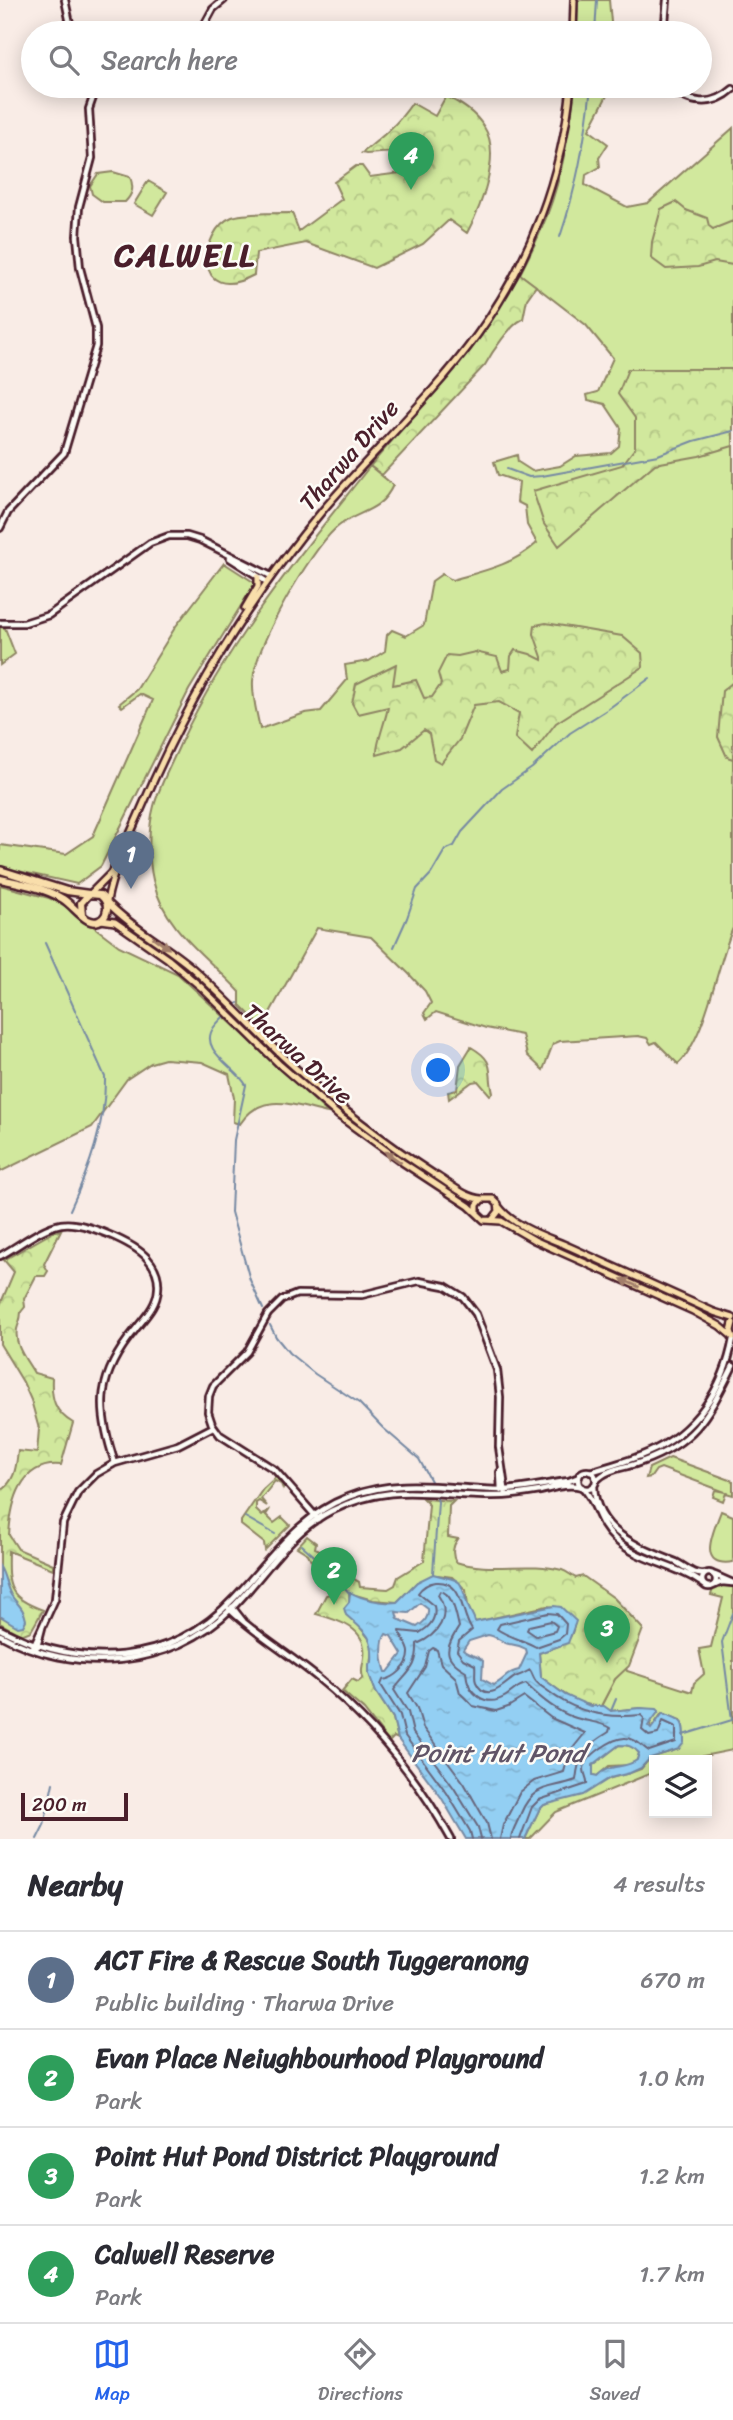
<!DOCTYPE html>
<meta charset="utf-8">
<style>
:root{--surface:#fff;--page:#f2f2f3;--text:#2b2b33;--muted:#7c7c81;--line:#e1e1e2;--accent:#2563eb}
body{margin:0;font-family:Sriracha,sans-serif;background:var(--page);color:var(--text)}
.controls{position:absolute;right:21px;bottom:21px;display:grid;overflow:hidden;border-radius:0px;box-shadow:0 4px 18px #0003}
.controls button{width:63px;height:63px;display:grid;place-items:center;padding:0;border:0;border-bottom:2px solid var(--line);background:var(--surface);color:var(--text);font:35px sans-serif}
.scale{position:absolute;left:21px;bottom:18px;width:107px;box-sizing:border-box;padding-left:7px;border:4px solid #4a1f2b;border-top:0;font-size:19px;line-height:24px;white-space:nowrap;color:#4a1f2b;-webkit-text-stroke:5px #fdfcf7;paint-order:stroke}
.you{position:absolute;left:439px;top:1071px;width:24px;height:24px;margin:-18px;border:5px solid #fff;border-radius:50%;background:#1a73e8;box-shadow:0 0 0 10px #1a73e833}
.badge{display:grid;place-items:center;width:46px;height:46px;border-radius:50%;background:var(--accent);color:#fff;font-size:23px;font-weight:700}
.pin{position:absolute;translate:-50% -58px;filter:drop-shadow(0 2px 4px #0008)}
.pin::after{content:'';position:absolute;top:37px;width:24px;height:21px;background:inherit;clip-path:polygon(0 0,100% 0,50% 100%)}
.list{margin:0;padding:0;list-style:none}
h2{display:flex;justify-content:space-between;align-items:center;height:91px;margin:0;padding:0 28px;font-size:30px}
h2 small{font-size:23px;font-weight:400;color:var(--muted)}
.list li{display:grid;grid-template-columns:46px 1fr auto;gap:21px;align-items:center;box-sizing:border-box;height:98px;padding:0 28px;border-top:2px solid var(--line)}
.list b{display:block;font-size:26px;white-space:nowrap}
.list p{margin:0;font-size:23px;white-space:nowrap;color:var(--muted)}
.list em{font-size:23px;font-style:normal;color:var(--muted)}
.icon{flex:none;width:38px;height:38px;fill:none;stroke:currentColor;stroke-width:2;stroke-linecap:round;stroke-linejoin:round}
.map{position:relative;flex:none;width:733px;height:1839px;overflow:hidden}
.search{position:absolute;background:var(--surface);box-shadow:0 4px 18px #0003;left:21px;right:21px;top:21px;height:77px;display:flex;align-items:center;gap:18px;box-sizing:border-box;padding:0 24px;border-radius:38px;color:var(--muted);font-size:26px}
.sheet{height:483px;background:var(--surface)}
nav{display:flex;justify-content:space-around;align-items:center;box-sizing:border-box;height:98px;border-top:2px solid var(--line);background:var(--surface);font-size:19px;color:var(--muted)}
nav a{display:grid;justify-items:center;gap:4px}
nav .on{color:var(--accent)}
.map>svg:first-child{display:block}
</style>
<div class="map">
<svg width="733" height="1839" viewBox="0 0 733 1839">
<defs>
<pattern id="forest-crowns" width="20" height="18" patternUnits="userSpaceOnUse" patternTransform="scale(1.75)"><rect width="20" height="18" fill="#d1e89d"/><path d="M2 6a3 3 0 1 1 6 0M12 15a3 3 0 1 1 6 0" fill="none" stroke="#b5c787"/></pattern>
<pattern id="water-ripples" width="26" height="14" patternUnits="userSpaceOnUse" patternTransform="scale(1.75)"><rect width="26" height="14" fill="#93cff3"/><path d="M2 4q2-2 4 0t4 0M15 11q2-2 4 0t4 0" fill="none" stroke="#80b1d0"/></pattern>
</defs>
<rect width="100%" height="100%" fill="#f9ece6"/>
<filter id="ink" filterUnits="userSpaceOnUse"><feTurbulence type="fractalNoise" baseFrequency=".0143" numOctaves="2"/><feDisplacementMap in="SourceGraphic" scale="14" xChannelSelector="R" yChannelSelector="G"/><feConvolveMatrix kernelMatrix="1 2 1 2 8 2 1 2 1" color-interpolation-filters="sRGB"/></filter>
<g filter="url(#ink)">
<path fill="#d1e89d" stroke="#8e8464" stroke-width="2" d="M578,0H609L612,33H577Z
M575,86H612L589,130L608,144L599,158L600,167L586,175L585,185L627,207L648,203L733,128V928C717,964 706,1038 678,1064L656,1042L651,1044L647,1038L638,1036L560,1041L553,1044L543,1070L527,1055L522,1035L486,1028L436,1012L427,1019L424,1013L431,1003L425,991L409,974L371,937L317,928L262,1027L240,1005V992C208,957 164,930 153,880C148,858 148,828 154,806C160,784 172,763 181,742C230,638 299,556 370,466L393,485C380,514 356,510 335,529C309,553 255,646 253,681C252,697 257,713 260,729L305,713L321,711L347,680L345,665L369,661L385,651L387,635L392,630L406,636L424,625L432,581L442,574L452,580C483,571 513,565 537,543L527,525L525,506L517,502L519,482L498,475L494,462L517,455L518,462L532,471L560,466L576,456L611,453L619,446L621,428L605,404L588,400L587,395L598,392L613,358L586,325L520,274C527,260 535,245 541,230C560,188 570,131 575,86Z
M113,172L130,177C134,187 133,194 125,202H103L92,194L90,186L98,174Z
M148,181L167,192L153,215L134,204Z
M224,563L255,583L189,690L101,866L77,884L0,867V845L66,854L93,836L153,700L140,694L122,707L119,704L137,689L176,626Z
M0,627L5,628L15,654L0,665Z
M0,885L49,898L68,907L119,946L178,974L328,1113C295,1106 262,1090 240,1124L233,1122L234,1098L229,1074L202,1062L165,1059L151,1063L127,1079L92,1127L0,1172Z
M670,1458L733,1481V1495L726,1493L723,1501L713,1497L715,1490L725,1492L661,1468L656,1470L651,1477L646,1478L649,1468Z
M277,1476L284,1487L283,1489L281,1484L275,1481L261,1499L267,1506L259,1501L256,1503V1510L262,1516L270,1509L266,1515L274,1523L282,1517L290,1525L265,1550L264,1543L241,1525V1521L263,1489Z
M721,1511L733,1516V1562C695,1568 714,1530 721,1511Z
M717,1575L733,1582V1750L683,1760H654V1772L556,1812L530,1839H525L539,1810L544,1805L611,1778L630,1773L641,1769L650,1758L679,1749L680,1720L662,1713L651,1729L650,1723L658,1711L640,1708L611,1711L601,1706L615,1679L626,1668L627,1671L692,1692L694,1683L704,1674L699,1649L711,1647L723,1598L711,1595Z
M619,1745C628,1745 633,1746 639,1753L637,1760L631,1765L609,1766L597,1776L593,1775V1765Z"/>
<path fill="url(#forest-crowns)" stroke="#8e8464" stroke-width="2" d="M446,96C461,104 475,112 484,127C502,154 481,207 467,233L449,220L423,244L374,268L306,243L256,253L254,275C192,308 199,230 232,217C242,213 279,213 292,213L299,231L342,199L334,182L356,166H362L370,177L424,170L409,151L366,154L362,153C381,138 398,124 412,103L435,116Z
M676,202L686,210L707,218L709,226L713,229L733,221V265L715,262L698,267L666,269L651,258L652,242L661,209Z
M520,274L536,286L527,299L523,319C510,325 492,352 485,365L382,475L370,466L468,353L485,330Z
M628,369H733V446L699,456L655,464L559,546L544,524L533,491L622,465L635,448V418L618,394Z
M546,623L622,636L642,653L643,667L556,723L532,754L515,738L519,713L499,702L474,705L460,739L441,763L434,759L429,734L424,730L402,748L377,755C375,746 386,720 388,707L358,714L352,703L356,684L396,664L393,685L416,680L424,698L432,697L441,684L438,673L447,655L458,656L475,652L497,657L502,671L510,669L511,656L515,650L530,654L542,660V657L534,634L535,625Z
M733,682V759L727,757L718,737L722,691Z
M471,1047C497,1062 487,1070 493,1093L490,1095L478,1081L472,1082L449,1099L448,1092L457,1090L460,1065Z
M61,1230L44,1264L48,1271L45,1276H36L24,1299L25,1307L21,1312C21,1319 19,1322 17,1329C14,1346 26,1359 34,1373L52,1378C51,1398 54,1412 73,1423L61,1465C20,1461 11,1503 9,1535L18,1549L53,1564V1569L8,1551C7,1587 8,1597 43,1610L31,1631L21,1635L0,1623V1491C15,1481 16,1468 18,1451L37,1453L39,1429L31,1400L23,1382L0,1344V1305L14,1272L4,1260L55,1231Z
M423,1499L454,1501L449,1506L448,1537L458,1539C453,1545 451,1554 456,1562C490,1573 527,1561 562,1570C568,1572 570,1575 576,1578L583,1576L614,1598L643,1629L629,1666L615,1679L601,1706C576,1706 560,1691 541,1677L539,1653C561,1644 571,1648 575,1621C565,1615 560,1606 547,1606L475,1622L468,1606L466,1590L452,1577L438,1575L417,1582L397,1602L373,1600L349,1593L351,1619L355,1621L372,1642L373,1647L370,1676L376,1692L393,1718L398,1739L394,1737L389,1742L364,1710L342,1691L352,1679L358,1682L363,1678C360,1669 363,1667 364,1657C368,1628 338,1620 316,1614L326,1595L334,1593L336,1587L333,1583L334,1580L329,1574L316,1566V1562H312L308,1554L297,1547L307,1536L316,1543L315,1548L320,1550L322,1556L326,1557L337,1569L359,1582L360,1587L388,1589L395,1585L398,1577L424,1561L429,1505Z"/>
<path fill="url(#water-ripples)" stroke="#7689a3" stroke-width="2" fill-rule="evenodd" d="M0,1567C5,1575 6,1586 11,1595C17,1604 24,1608 26,1620L23,1626L18,1627L0,1616Z
M433,1574C462,1582 459,1575 468,1606C470,1612 474,1615 475,1622L554,1606L561,1607L576,1621L575,1624L568,1643L539,1653L541,1677L565,1695L590,1706H604L611,1711L640,1708L657,1709L659,1711L648,1726L651,1729L663,1713C684,1721 684,1720 684,1743L679,1749L650,1758L641,1768L630,1773L610,1778L583,1795L544,1805L539,1810L525,1839H466L441,1797L398,1739L393,1718L376,1692L369,1674V1664L372,1662C374,1635 364,1631 346,1615L344,1608L349,1602L350,1592C361,1599 383,1604 397,1602L417,1582ZM420,1603L428,1609C429,1618 424,1622 417,1627L398,1619L396,1612L409,1613ZM386,1634L391,1636L402,1654L388,1672H386C382,1662 380,1642 386,1634ZM488,1635C496,1636 501,1642 509,1644C516,1645 519,1645 526,1649L527,1653L519,1670C506,1672 504,1681 493,1685L482,1679L483,1661C477,1655 469,1656 463,1650L469,1641ZM619,1745C628,1745 633,1746 639,1753L637,1760C624,1770 609,1763 597,1776L593,1775V1765Z"/>
<g fill="none" stroke-linecap="round" stroke-linejoin="round">
<path stroke="#67657b" stroke-width="2" d="M548,1613L557,1614L566,1624L565,1634L559,1639L536,1647C524,1640 508,1637 497,1629L500,1624Z
M551,1621L557,1626L555,1631L536,1636L527,1630L529,1626Z
M472,1839L470,1831L447,1793L405,1736L400,1715L381,1685L383,1680C394,1679 410,1666 409,1652C408,1644 401,1638 400,1631L419,1633C430,1627 437,1619 434,1606L418,1593C422,1587 429,1583 436,1582C464,1580 460,1613 472,1630L459,1641L457,1651L463,1659L475,1665C476,1670 474,1678 476,1682C487,1706 507,1681 515,1677C521,1675 525,1673 530,1670C532,1673 533,1677 535,1680C537,1684 544,1688 548,1691C576,1713 607,1719 641,1715L644,1718L642,1730L649,1736L658,1734L663,1721L676,1727V1742L649,1751C642,1747 636,1738 626,1738C614,1737 585,1756 584,1769C584,1775 588,1779 587,1784L539,1800L532,1807L520,1839
M481,1839L478,1827L454,1788L413,1733L408,1712L394,1690C407,1672 418,1669 417,1644C438,1635 452,1616 438,1595L440,1591C453,1593 456,1615 459,1627C446,1647 441,1657 466,1671C467,1693 485,1709 506,1696C514,1691 517,1686 526,1684C539,1697 555,1711 573,1717C586,1722 599,1721 610,1728L609,1732C584,1747 579,1753 576,1780C549,1790 534,1783 521,1813C518,1822 512,1829 511,1839
M491,1839L487,1823L464,1783L423,1728L417,1708L408,1693L425,1667L429,1651L433,1648L437,1650L441,1664L456,1678L460,1693L473,1706L496,1711L508,1707L524,1697L551,1718L585,1733L569,1753L564,1772L534,1781L520,1792L503,1825L500,1839"/>
<path stroke="#7689a3" stroke-width="2" d="M595,33L597,0
M560,237C577,187 586,137 591,86
M507,469L529,477L542,476L658,455L694,441L733,431
M45,943L105,1077C106,1123 89,1169 70,1210
M394,947L407,918L417,889L431,874L445,850L454,846L462,832L502,789L532,768L570,733L608,709L650,678
M238,1003C230,1011 221,1018 214,1027C197,1050 237,1068 246,1085L234,1140L231,1212L250,1280L263,1309
M270,1325L276,1337L289,1353L315,1374L359,1403L383,1428L419,1459L432,1483
M245,1517L275,1534
M302,1545L330,1570L350,1594
M433,1573L438,1502L434,1488
M611,1711L616,1699
M683,1735L732,1720L722,1642L733,1613
M37,1839L44,1825L53,1783"/>
<g stroke="#4a1f2b" stroke-width="10">
<path id="secondary" d="M65,0L72,33
M200,33L213,9L224,0
M664,33L667,0
M670,86C688,105 713,107 733,89
M0,528L8,512L64,453L96,346V328L80,268L77,236L79,207L92,158L89,109L97,86
M230,558L267,582
M0,623H24L49,615L150,543L169,536H187L200,540L271,576
M0,1256C19,1246 40,1228 61,1224C82,1220 135,1243 148,1259C155,1267 159,1278 158,1289C157,1306 145,1317 135,1330C97,1376 96,1407 115,1463
M578 1480a9 9 0 1 1 18 0a9 9 0 1 1-18 0Z
M500,1472L501,1491
M590,1472C609,1466 629,1461 647,1453C695,1433 724,1388 733,1339
M596,1481C607,1468 626,1468 641,1462C697,1442 708,1415 733,1366
M594,1485C595,1532 640,1548 676,1562C686,1567 694,1576 705,1574
M583,1488C597,1502 597,1523 615,1539C639,1562 676,1564 703,1584
M318,1519L275,1470L220,1435L212,1424L208,1412L209,1396L213,1386L247,1352L268,1314L282,1300L297,1294L362,1295L419,1281L445,1286L463,1297L476,1314L497,1370L500,1397L499,1447L506,1495
M702 1580a7 7 0 1 1 14 0a7 7 0 1 1-14 0Z
M715,1575L733,1583
M713,1586L722,1582L732,1583
M232,1607L243,1621
M229,1609C256,1635 289,1654 318,1678C373,1723 417,1777 451,1839
M0,1629C80,1670 170,1667 234,1598C270,1560 298,1516 348,1497C398,1477 449,1489 501,1490C524,1490 546,1483 569,1481L579,1477
M0,1635C74,1676 171,1669 232,1608C264,1576 289,1532 331,1511C391,1481 430,1496 492,1496C508,1496 524,1494 540,1491C554,1488 567,1483 582,1487
M33,1647L55,1599L63,1523L78,1492L96,1474L115,1463L178,1445L213,1427
M37,1647L42,1628"/>
</g>
<g stroke="#4a1f2b" stroke-width="10">
<path id="primary" d="M573,33L574,0
M245,608L258,586V577
M90,894L111,873L117,862
M107,901C113,869 129,837 142,807C188,699 247,601 323,510C372,452 432,397 477,335C530,262 562,176 571,86
M107,902C132,928 164,944 191,967C226,998 257,1033 291,1064C336,1105 384,1142 435,1175C449,1183 465,1198 482,1199
M101,920L115,922L168,959L202,988L280,1065L339,1116L402,1162L469,1206L484,1220L501,1221L534,1240L693,1311L720,1326L733,1337
M499,1207C514,1227 547,1237 570,1247C618,1269 666,1290 714,1312L733,1318
M477,1212V1205L482,1199H493L498,1204L499,1211L492,1220
M733,1337L731,1331L733,1323"/>
</g>
<g stroke="#4a1f2b" stroke-width="11">
<path id="highway" d="M0,870L67,891L89,894
M0,879C20,883 45,888 63,899C72,905 79,915 88,920C104,928 115,906 100,895L89,894L81,903L82,915"/>
</g>
<use href="#secondary" stroke="#fdfcf7" stroke-width="4.5"/>
<use href="#primary" stroke="#f9deab" stroke-width="5"/>
<use href="#highway" stroke="#f9deab" stroke-width="6"/>
</g>
<defs><path id="oneway-solid" d="M-6-.8H1V-3.2L6.5 0L1 3.2V.8H-6Z" transform="scale(1.75)"/></defs>
<g fill="#a27e6b">
<use href="#oneway-solid" transform="translate(161 943) rotate(36)"/>
<use href="#oneway-solid" transform="translate(393 1157) rotate(-145)"/>
<use href="#oneway-solid" transform="translate(630 1283) rotate(-156)"/>
</g>
</g>
<g text-anchor="middle" dominant-baseline="central" stroke-width="5" stroke-linejoin="round" paint-order="stroke">
<g font-size="24" fill="#4a1f2b" stroke="#fdfcf7">
<text transform="translate(349 455) rotate(-49)">Tharwa Drive</text>
<text transform="translate(298 1054) rotate(42)">Tharwa Drive</text>
</g>
<g font-size="26" font-style="italic" fill="#605467" stroke="#fdfcf7">
<text x="498" y="1753">Point Hut Pond</text>
</g>
<g font-size="32" font-weight="bold" letter-spacing="2" fill="#4a1f2b" stroke="#fdfcf7">
<text x="185" y="255">CALWELL</text>
</g>
</g>
</svg>
<div class="controls">
<button><svg class="icon" aria-label="layers" viewBox="0 0 24 24"><path d="M12 4l9 5-9 5-9-5zM3 14l9 5 9-5"/></svg></button>
</div>
<div class="scale">200 m</div>
<div class="you"></div>
<div class="pin badge" style="left:131px;top:889px;background:#5c6f8a">1</div>
<div class="pin badge" style="left:334px;top:1605px;background:#2e9e5b">2</div>
<div class="pin badge" style="left:607px;top:1663px;background:#2e9e5b">3</div>
<div class="pin badge" style="left:411px;top:190px;background:#2e9e5b">4</div>
<div class="search"><svg class="icon" aria-label="search" viewBox="0 0 24 24"><circle cx="10" cy="10" r="6"/><path d="M15 15l6 6"/></svg>Search here</div>
</div>
<section class="sheet">
<h2>Nearby<small>4 results</small></h2>
<ul class="list">
<li><span class="badge" style="background:#5c6f8a">1</span><div><b>ACT Fire &amp; Rescue South Tuggeranong</b><p>Public building · Tharwa Drive</p></div><em>670 m</em></li>
<li><span class="badge" style="background:#2e9e5b">2</span><div><b>Evan Place Neiughbourhood Playground</b><p>Park</p></div><em>1.0 km</em></li>
<li><span class="badge" style="background:#2e9e5b">3</span><div><b>Point Hut Pond District Playground</b><p>Park</p></div><em>1.2 km</em></li>
<li><span class="badge" style="background:#2e9e5b">4</span><div><b>Calwell Reserve</b><p>Park</p></div><em>1.7 km</em></li>
</ul>
</section>
<nav>
<a class="on"><svg class="icon" aria-label="map" viewBox="0 0 24 24"><path d="M3 6l6-2 6 2 6-2v14l-6 2-6-2-6 2zM9 4v14M15 6v14"/></svg>Map</a>
<a><svg class="icon" aria-label="directions" viewBox="0 0 24 24"><path d="M12 3l9 9-9 9-9-9zM9 14v-3h6M13 9l2 2-2 2"/></svg>Directions</a>
<a><svg class="icon" aria-label="saved" viewBox="0 0 24 24"><path d="M7 4h10v16l-5-4-5 4z"/></svg>Saved</a>
</nav>
